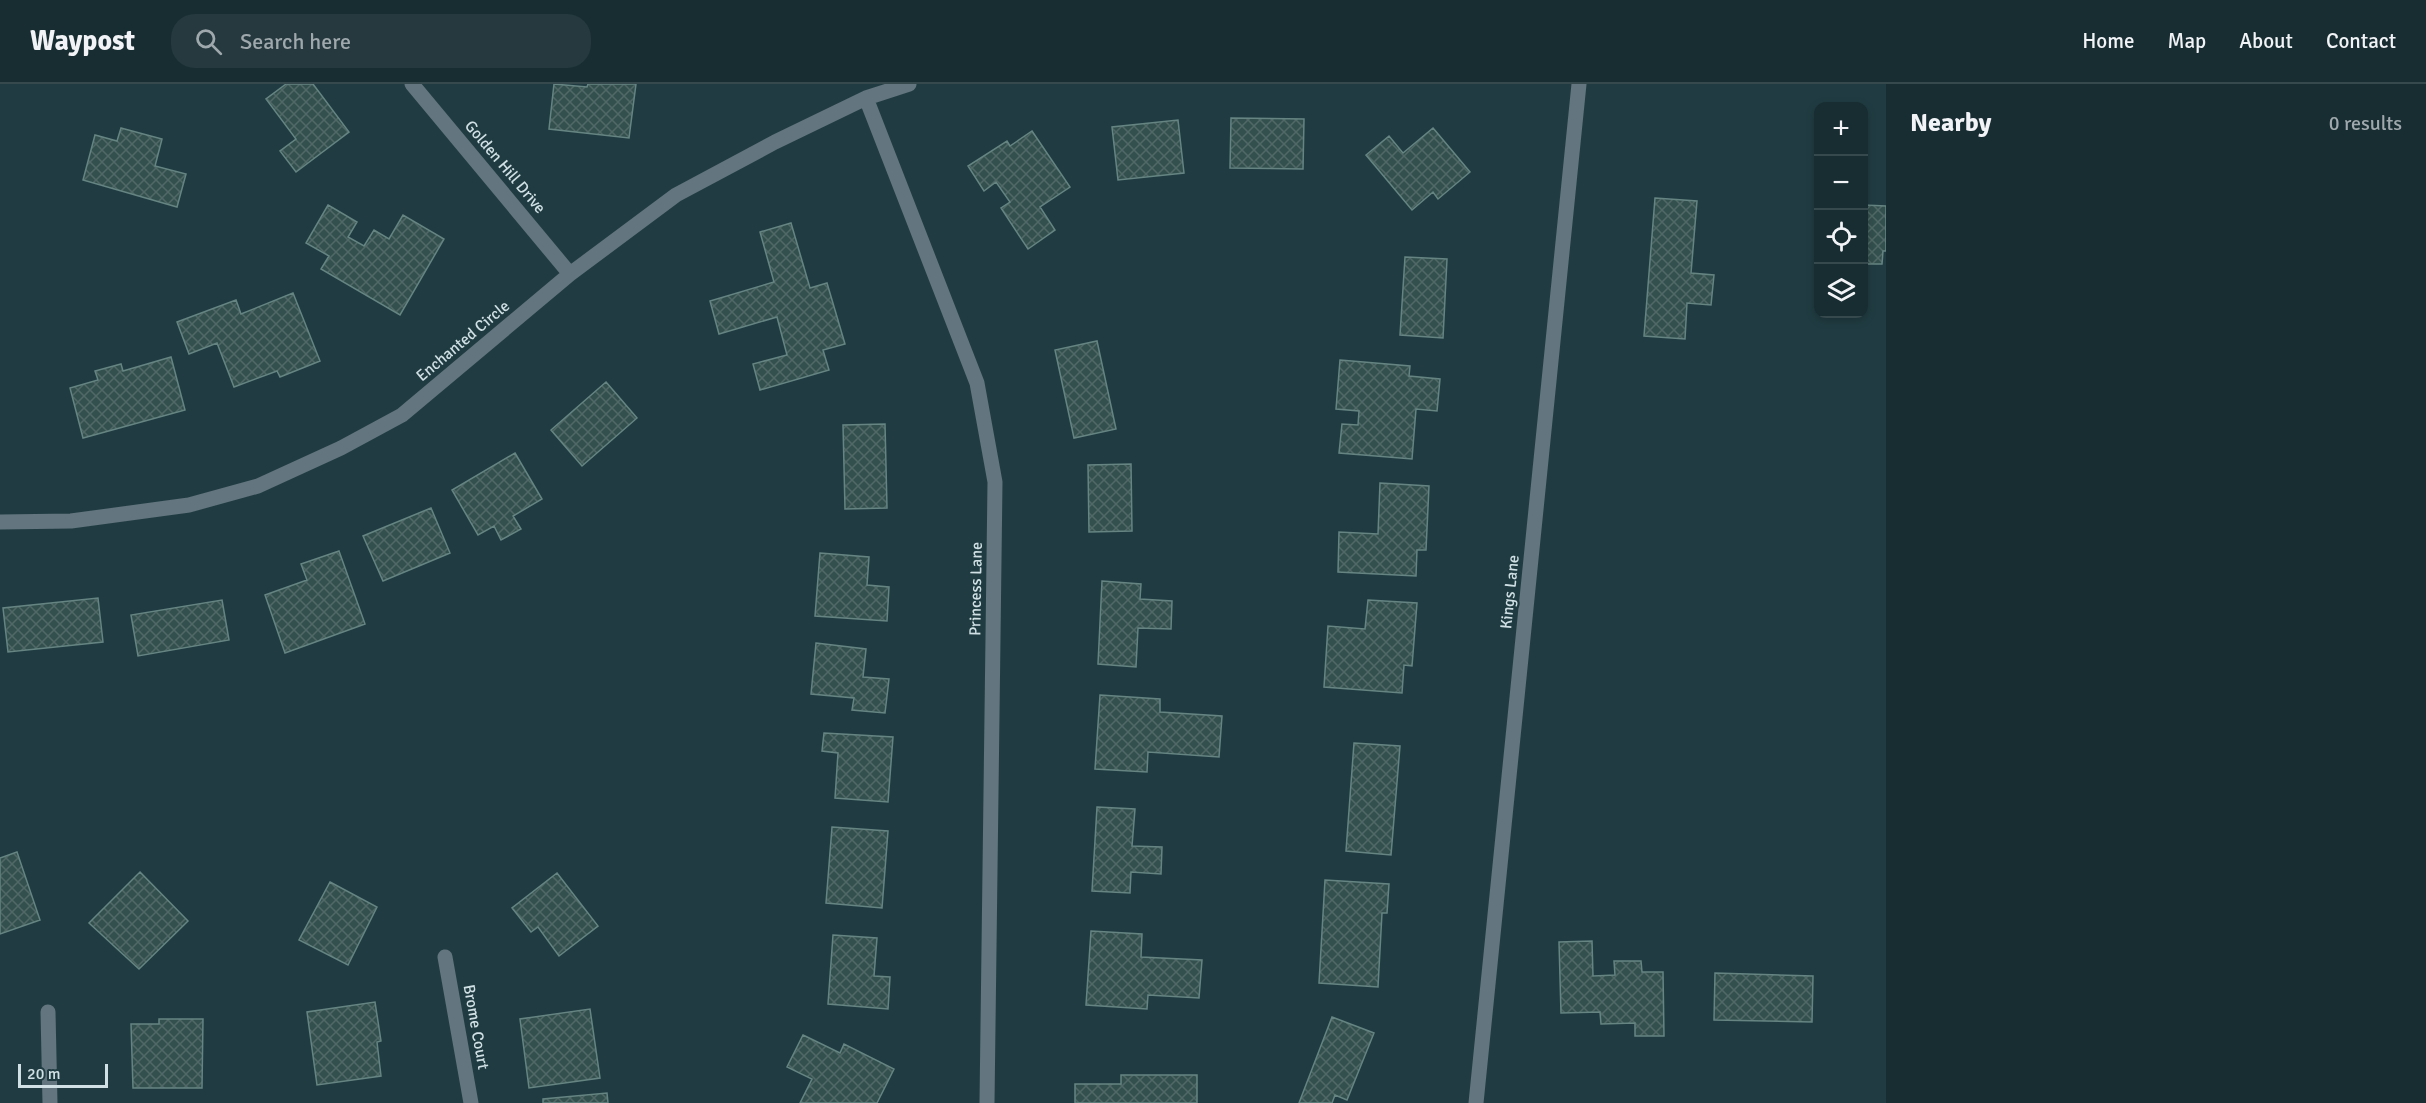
<!DOCTYPE html>
<meta charset="utf-8">
<style>
:root{--surface:#182d32;--page:#25393e;--text:#f1f3f6;--muted:#9fa8ac;--line:#36494d}
body{margin:0;font-family:Signika,sans-serif;background:var(--page);color:var(--text)}
.controls{position:absolute;right:18px;top:18px;display:grid;overflow:hidden;border-radius:12px;box-shadow:0 3px 9px #0003}
.controls button{width:54px;height:54px;display:grid;place-items:center;padding:0;border:0;border-bottom:2px solid var(--line);background:var(--surface);color:var(--text);font:30px sans-serif}
.scale{position:absolute;left:18px;bottom:15px;width:90px;box-sizing:border-box;padding-left:6px;border:3px solid #d0e0e4;border-top:0;font-size:16px;line-height:21px;white-space:nowrap;color:#d0e0e4;-webkit-text-stroke:4px #203c42;paint-order:stroke}
.list{margin:0;padding:0;list-style:none}
h2{display:flex;justify-content:space-between;align-items:center;height:78px;margin:0;padding:0 24px;font-size:26px}
h2 small{font-size:20px;font-weight:400;color:var(--muted)}
.icon{flex:none;width:33px;height:33px;fill:none;stroke:currentColor;stroke-width:2;stroke-linecap:round;stroke-linejoin:round}
.map{position:relative;flex:none;width:1886px;height:1019px;overflow:hidden}
header{display:flex;align-items:center;gap:36px;box-sizing:border-box;height:84px;padding:0 30px;background:var(--surface);border-bottom:2px solid var(--line)}
header strong{font-size:28px}
nav{display:flex;gap:33px;margin-inline-start:auto;font-size:21px}
.search{width:420px;height:54px;background:var(--page);display:flex;align-items:center;gap:15px;box-sizing:border-box;padding:0 21px;border-radius:24px;color:var(--muted);font-size:22px}
main{display:flex}
aside{flex:1;background:var(--surface)}
.map>svg:first-child{display:block}
</style>
<header>
<strong>Waypost</strong>
<div class="search"><svg class="icon" aria-label="search" viewBox="0 0 24 24"><circle cx="10" cy="10" r="6"/><path d="M15 15l6 6"/></svg>Search here</div>
<nav><a>Home</a><a>Map</a><a>About</a><a>Contact</a></nav>
</header>
<main>
<div class="map">
<svg width="1886" height="1019" viewBox="0 0 1886 1019">
<defs>
<pattern id="building-cross-hatch" width="8" height="8" patternUnits="userSpaceOnUse" patternTransform="scale(1.5)"><rect width="8" height="8" fill="#33504e"/><path d="M0 0l8 8M0 8l8-8" fill="none" stroke="#506967"/></pattern>
</defs>
<rect width="100%" height="100%" fill="#203c42"/>
<path fill="url(#building-cross-hatch)" stroke="#658482" stroke-width="1.5" d="M286,0H313L349,48L296,88L280,67L296,55L266,15Z
M554,0L587,3L588,0H636L629,54L549,45Z
M1231,34L1304,35L1303,85L1230,84Z
M1178,36L1184,89L1118,96L1112,43Z
M121,44L162,55L155,82L186,90L177,123L83,96L95,51L117,57Z
M1433,44L1470,88L1438,115L1433,108L1412,126L1366,71L1389,52L1403,69Z
M1032,47L1070,103L1040,123L1055,146L1028,165L1001,124L1010,118L996,98L984,107L968,82L1007,57L1010,62Z
M1655,114L1697,117L1691,189L1714,191L1711,221L1687,219L1685,255L1644,252Z
M328,121L357,138L348,153L364,162L374,146L389,155L403,131L444,155L400,231L321,185L329,172L306,159Z
M1864,121L1886,122V167H1883L1882,180H1864Z
M791,139L810,204L827,199L845,260L823,266L829,286L760,306L753,280L787,271L777,233L719,250L710,217L774,198L760,148Z
M1405,173L1447,175L1443,254L1400,251Z
M293,209L320,277L280,293L277,287L234,303L217,259L189,270L177,238L236,216L241,230Z
M1097,257L1116,345L1074,354L1055,266Z
M171,273L185,326L83,354L70,304L98,296L95,287L121,280L123,287Z
M1340,276L1410,282L1409,292L1440,295L1437,327L1416,325L1412,375L1339,369L1342,340L1358,341L1359,327L1336,325Z
M606,298L637,334L582,382L551,346Z
M885,340L887,424L845,425L843,341Z
M515,369L542,415L513,432L521,445L501,456L494,442L478,451L452,406Z
M1131,380L1132,447L1089,448L1088,381Z
M1380,399L1429,402L1426,466H1417L1416,492L1338,488L1339,448L1378,450Z
M431,424L450,469L383,497L363,452Z
M339,467L365,540L285,569L265,511L307,496L301,480Z
M820,469L869,473L867,501L889,503L887,537L815,532Z
M1102,497L1141,500L1140,515L1172,517L1171,545L1138,544L1136,583L1098,580Z
M98,514L103,558L8,568L3,524Z
M222,516L229,556L138,572L131,531Z
M1368,516L1417,519L1412,582L1404,581L1402,609L1324,603L1328,542L1365,545Z
M816,559L866,565L863,593L889,595L885,629L852,626L854,614L811,610Z
M1100,611L1160,615V628L1222,632L1219,673L1148,668L1147,688L1095,685Z
M824,649L893,653L888,718L835,714L838,669L822,667Z
M1354,659L1400,662L1391,771L1346,767Z
M1097,723L1135,725L1132,762L1162,763L1161,790L1131,788L1130,809L1092,807Z
M832,743L888,747L882,824L826,819Z
M17,768L40,836L0,850V774Z
M140,788L188,837L139,885L89,839Z
M557,789L598,842L559,872L538,843L531,848L512,824Z
M1325,796L1389,800L1387,829H1382L1378,903L1319,899Z
M330,798L377,823L348,881L299,856Z
M1091,847L1142,850L1141,873L1202,876L1199,914L1148,911L1147,925L1086,921Z
M833,851L877,854L874,892L890,893L888,925L828,920Z
M1592,857L1593,892L1615,891L1614,877H1641L1642,888H1663L1664,952H1635V939L1601,940L1600,928L1561,929L1559,858Z
M1715,889L1813,892L1812,938L1714,936Z
M375,918L381,957L377,958L381,992L317,1001L307,928Z
M590,925L600,994L529,1004L520,935Z
M1332,933L1374,949L1347,1016L1335,1011L1332,1019H1299Z
M159,935H203L202,1004H133L131,940H159Z
M803,951L840,969L844,960L894,985L877,1019H800L812,995L787,983Z
M1121,991H1197V1019H1075V1000H1121Z
M607,1009L608,1019H543V1015Z"/>
<g fill="none" stroke-linecap="round" stroke-linejoin="round">
<path stroke="#63757f" stroke-width="15" d="M412,0L570,190
M866,14L977,299L995,398L987,1019
M0,438L71,437L189,421L258,402L341,364L402,331L570,190L676,111L775,58L866,14L909,0
M445,873L471,1019
M48,928L50,1019
M1476,1019L1579,0"/>
</g>
<g text-anchor="middle" dominant-baseline="central" stroke-width="4.5" stroke-linejoin="round" paint-order="stroke">
<g font-size="16" fill="#d0e0e4" stroke="#203c42">
<text transform="translate(505 83) rotate(50)">Golden Hill Drive</text>
<text transform="translate(463 257) rotate(-40)">Enchanted Circle</text>
<text transform="translate(976 505) rotate(-89)">Princess Lane</text>
<text transform="translate(1510 508) rotate(-84)">Kings Lane</text>
<text transform="translate(476 943) rotate(80)">Brome Court</text>
</g>
</g>
</svg>
<div class="controls">
<button>+</button>
<button>−</button>
<button><svg class="icon" aria-label="locate" viewBox="0 0 24 24"><circle cx="12" cy="12" r="6"/><path d="M12 2v4M12 18v4M2 12h4M18 12h4"/></svg></button>
<button><svg class="icon" aria-label="layers" viewBox="0 0 24 24"><path d="M12 4l9 5-9 5-9-5zM3 14l9 5 9-5"/></svg></button>
</div>
<div class="scale">20 m</div>
</div>
<aside>
<h2>Nearby<small>0 results</small></h2>
<ul class="list">
</ul>
</aside>
</main>
